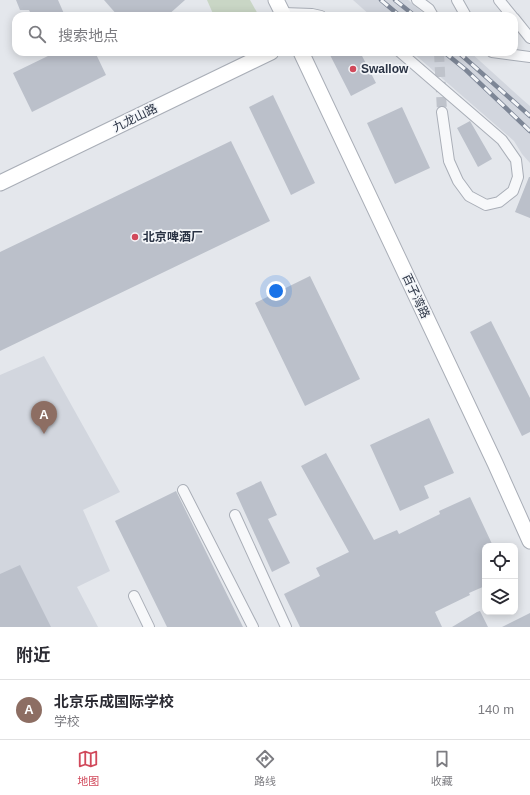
<!DOCTYPE html>
<html lang="zh">
<meta charset="utf-8">
<style>
:root{--surface:#fff;--page:#f7f7f7;--text:#2b2b33;--muted:#7c7c81;--line:#e1e1e2;--accent:#d1495b}
body{margin:0;font-family:Arial,"Noto Sans SC",sans-serif;background:var(--page);color:var(--text)}
.controls{position:absolute;right:12px;bottom:12px;display:grid;overflow:hidden;border-radius:8px;box-shadow:0 2px 10px #0003}
.controls button{width:36px;height:36px;display:grid;place-items:center;padding:0;border:0;border-bottom:1px solid var(--line);background:var(--surface);color:var(--text);font:20px sans-serif}
.you{position:absolute;left:276px;top:291px;width:14px;height:14px;margin:-10px;border:3px solid #fff;border-radius:50%;background:#1a73e8;box-shadow:0 0 0 6px #1a73e833}
.badge{display:grid;place-items:center;width:26px;height:26px;border-radius:50%;background:var(--accent);color:#fff;font-size:13px;font-weight:700}
.pin{position:absolute;translate:-50% -33px;filter:drop-shadow(0 1px 2px #0008)}
.pin::after{content:'';position:absolute;top:21px;width:14px;height:12px;background:inherit;clip-path:polygon(0 0,100% 0,50% 100%)}
.list{margin:0;padding:0;list-style:none}
h2{display:flex;justify-content:space-between;align-items:center;height:52px;margin:0;padding:0 16px;font-size:17px}
h2 small{font-size:13px;font-weight:400;color:var(--muted)}
.list li{display:grid;grid-template-columns:26px 1fr auto;gap:12px;align-items:center;box-sizing:border-box;height:60px;padding:0 16px;border-top:1px solid var(--line)}
.list b{display:block;font-size:15px;white-space:nowrap}
.list p{margin:0;font-size:13px;white-space:nowrap;color:var(--muted)}
.list em{font-size:13px;font-style:normal;color:var(--muted)}
.icon{flex:none;width:22px;height:22px;fill:none;stroke:currentColor;stroke-width:2;stroke-linecap:round;stroke-linejoin:round}
.map{position:relative;flex:none;width:530px;height:627px;overflow:hidden}
.search{position:absolute;background:var(--surface);box-shadow:0 2px 10px #0003;left:12px;right:12px;top:12px;height:44px;display:flex;align-items:center;gap:10px;box-sizing:border-box;padding:0 14px;border-radius:12px;color:var(--muted);font-size:15px}
.sheet{height:112px;background:var(--surface)}
nav{display:flex;justify-content:space-around;align-items:center;box-sizing:border-box;height:56px;border-top:1px solid var(--line);background:var(--surface);font-size:11px;color:var(--muted)}
nav a{display:grid;justify-items:center;gap:2px}
nav .on{color:var(--accent)}
.map>svg:first-child{display:block}
</style>
<div class="map">
<svg width="530" height="627" viewBox="0 0 530 627">
<rect width="100%" height="100%" fill="#e4e7ec"/>
<path fill="#d2d6de" d="M353,0H408L427,16H371Z
M412,52H470L523,100L530,106V163L522,154L514,141Z
M44,356L120,492L83,510L110,571L77,587L98,627H0V375Z"/>
<path fill="#c9d6c5" d="M207,0H250L259,16H214Z"/>
<path fill="#bbc0ca" d="M16,0H58L65,16H32L29,10H20Z
M104,0H185L167,16H118Z
M48,52H95L106,75L32,112L13,73L50,55Z
M336,52H360L376,83L351,96L330,55Z
M273,95L315,183L291,195L249,107Z
M402,107L430,168L395,184L367,123Z
M470,121L492,159L478,167L457,128Z
M231,141L270,221L0,351V252Z
M529,177H530V218L515,212Z
M310,276L360,379L305,406L255,303Z
M491,321L530,398V432L522,436L470,332Z
M429,418L454,473L424,486L429,498L400,511L370,445Z
M326,453L374,540L397,530L399,534L440,514L439,511L470,497L493,546H485V586L469,593L470,595L435,612L442,627H300L284,594L320,576L316,568L349,552L301,466Z
M261,481L277,515L268,519L290,563L272,572L236,493Z
M176,491L243,627H167L115,521Z
M20,565L51,627H0V574Z
M480,611L488,627H452L477,612Z
M530,613V627H502Z"/>
<g fill="none" stroke-linecap="round" stroke-linejoin="round">
<path stroke="#bfc3cb" stroke-width="10" stroke-dasharray="10 5" stroke-linecap="butt" d="M439,52L442,112"/>
<g stroke="#a9aeb7" stroke-width="12">
<path id="street" d="M417,0L429,9L433,16
M457,0L466,16
M499,0L512,16
M283,13L312,14L321,16
M514,18L530,38
M400,52L502,140L516,160L518,177L513,191L499,202L486,205L469,196L458,181L449,161L442,112
M492,52L530,57
M183,490L253,627
M235,515L286,627
M134,596L149,627"/>
</g>
<g stroke="#a9aeb7" stroke-width="17">
<path id="secondary" d="M276,0L284,16
M301,52L495,463L530,541
M0,183L271,52"/>
</g>
<use href="#street" stroke="#f7f8fa" stroke-width="10"/>
<use href="#secondary" stroke="#fff" stroke-width="15"/>
<g stroke="#7d8696" stroke-width="4.5">
<path id="rail" d="M381,0L400,16
M395,0L415,16
M444,52L466,70L530,131
M458,52L530,116"/>
</g>
<use href="#rail" stroke="#f4f6f9" stroke-width="3" stroke-dasharray="9" stroke-linecap="butt"/>
</g>
<g fill="#d1495b" stroke="#f4f6f9" stroke-width="1.5">
<circle cx="353" cy="69" r="4"/>
<circle cx="135" cy="237" r="4"/>
</g>
<g text-anchor="middle" dominant-baseline="central" stroke-width="3.5" stroke-linejoin="round" paint-order="stroke">
<g font-size="12" font-weight="bold" fill="#2b3445" stroke="#f4f6f9" text-anchor="start">
<text x="361" y="69">Swallow</text>
<text x="143" y="237">北京啤酒厂</text>
</g>
<g font-size="12" fill="#2b3445" stroke="#f4f6f9">
<text transform="translate(135 118) rotate(-26)">九龙山路</text>
<text transform="translate(416 296) rotate(65)">百子湾路</text>
</g>
</g>
</svg>
<div class="controls">
<button><svg class="icon" aria-label="locate" viewBox="0 0 24 24"><circle cx="12" cy="12" r="6"/><path d="M12 2v4M12 18v4M2 12h4M18 12h4"/></svg></button>
<button><svg class="icon" aria-label="layers" viewBox="0 0 24 24"><path d="M12 4l9 5-9 5-9-5zM3 14l9 5 9-5"/></svg></button>
</div>
<div class="you"></div>
<div class="pin badge" style="left:44px;top:434px;background:#8d6e63">A</div>
<div class="search"><svg class="icon" aria-label="search" viewBox="0 0 24 24"><circle cx="10" cy="10" r="6"/><path d="M15 15l6 6"/></svg>搜索地点</div>
</div>
<section class="sheet">
<h2>附近<small></small></h2>
<ul class="list">
<li><span class="badge" style="background:#8d6e63">A</span><div><b>北京乐成国际学校</b><p>学校</p></div><em>140 m</em></li>
</ul>
</section>
<nav>
<a class="on"><svg class="icon" aria-label="map" viewBox="0 0 24 24"><path d="M3 6l6-2 6 2 6-2v14l-6 2-6-2-6 2zM9 4v14M15 6v14"/></svg>地图</a>
<a><svg class="icon" aria-label="directions" viewBox="0 0 24 24"><path d="M12 3l9 9-9 9-9-9zM9 14v-3h6M13 9l2 2-2 2"/></svg>路线</a>
<a><svg class="icon" aria-label="saved" viewBox="0 0 24 24"><path d="M7 4h10v16l-5-4-5 4z"/></svg>收藏</a>
</nav>
